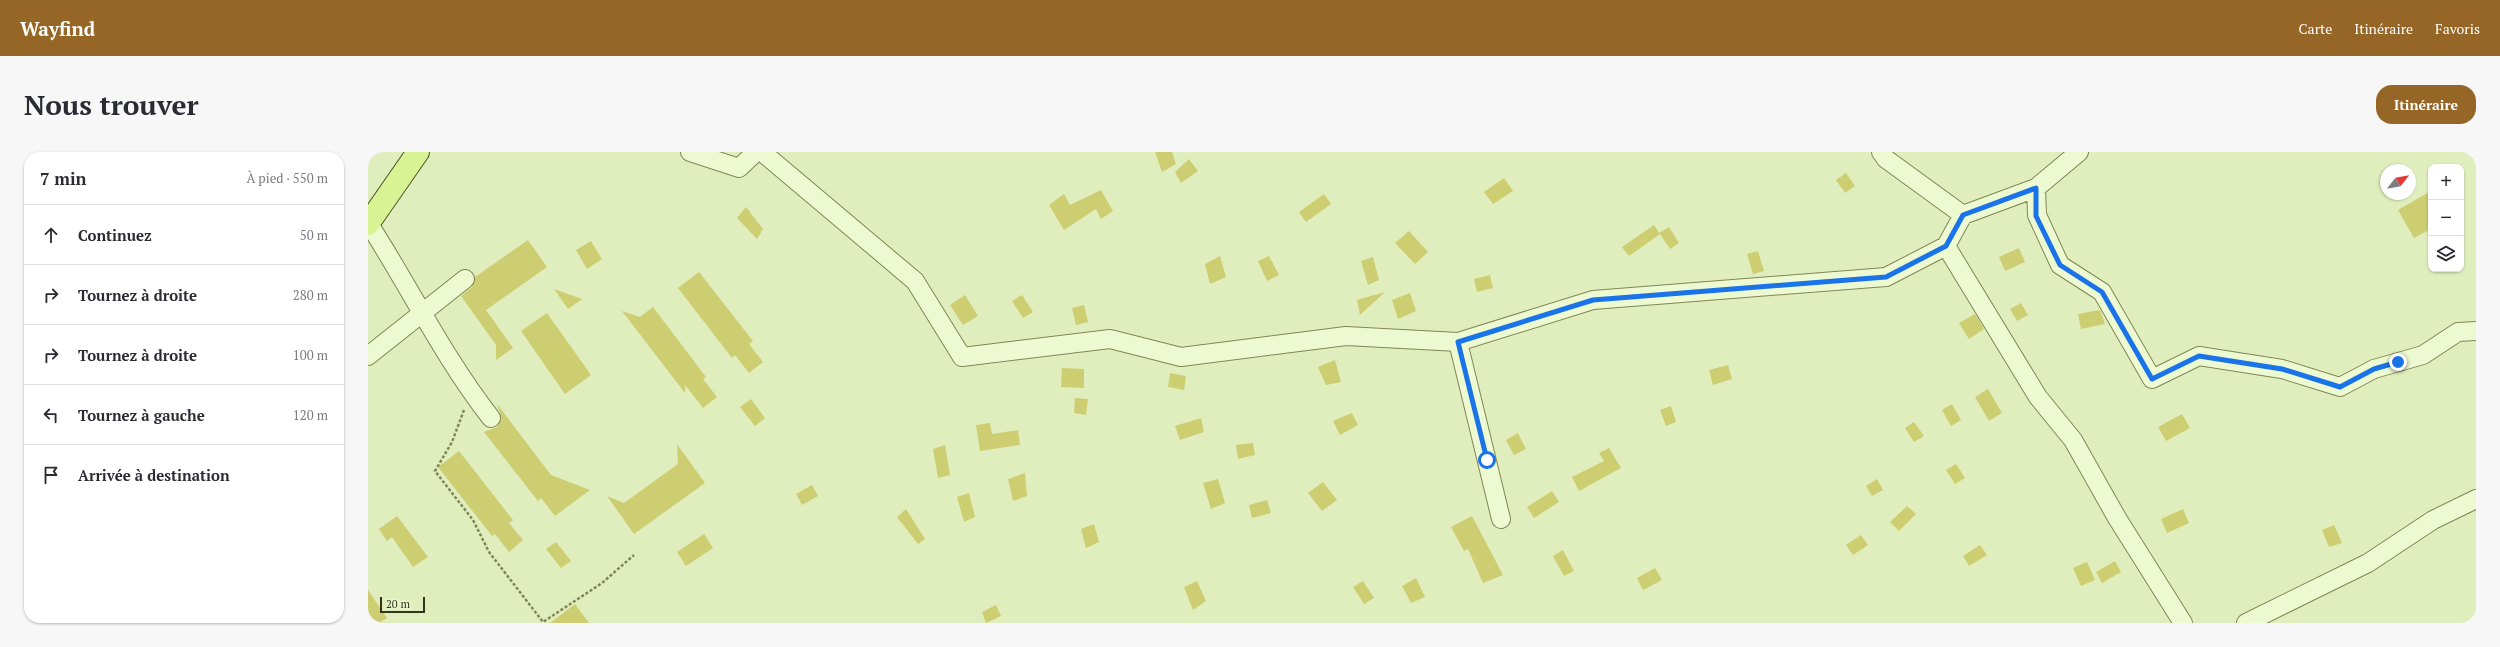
<!DOCTYPE html>
<html lang="fr">
<meta charset="utf-8">
<style>
:root{--surface:#fff;--page:#f7f7f7;--text:#2b2b33;--muted:#7c7c81;--line:#e1e1e2;--accent:#956625}
body{margin:0;font-family:"PT Serif",serif;background:var(--page);color:var(--text)}
.controls{position:absolute;right:12px;top:12px;display:grid;overflow:hidden;border-radius:8px;box-shadow:0 1px 3px #0004}
.controls button{width:36px;height:36px;display:grid;place-items:center;padding:0;border:0;border-bottom:1px solid var(--line);background:var(--surface);color:var(--text);font:20px sans-serif}
.compass{position:absolute;left:2012px;top:12px;width:36px;height:36px;border-radius:50%;background:var(--surface);box-shadow:0 1px 3px #0004;rotate:59deg}
.scale{position:absolute;left:12px;bottom:10px;width:45px;box-sizing:border-box;padding-left:4px;border:2px solid #33351b;border-top:0;font-size:11px;line-height:14px;white-space:nowrap;color:#33351b;-webkit-text-stroke:3px #e9f5cc;paint-order:stroke}
.stop{position:absolute;width:12px;height:12px;margin:-9px;border:3px solid #1a73e8;border-radius:50%;background:#fff}
.stop.end{background:#1a73e8;border-color:#fff;box-shadow:0 1px 4px #0008}
.list{margin:0;padding:0;list-style:none}
h2{display:flex;justify-content:space-between;align-items:center;height:52px;margin:0;padding:0 16px;font-size:17px}
h2 small{font-size:13px;font-weight:400;color:var(--muted)}
.list li{display:grid;grid-template-columns:26px 1fr auto;gap:12px;align-items:center;box-sizing:border-box;height:60px;padding:0 16px;border-top:1px solid var(--line)}
.list b{display:block;font-size:15px;white-space:nowrap}
.list em{font-size:13px;font-style:normal;color:var(--muted)}
.icon{flex:none;width:22px;height:22px;fill:none;stroke:currentColor;stroke-width:2;stroke-linecap:round;stroke-linejoin:round}
.map{position:relative;flex:none;width:2108px;height:471px;overflow:hidden;border-radius:16px}
header{display:flex;align-items:center;gap:24px;box-sizing:border-box;height:56px;padding:0 20px;background:var(--accent);color:#fff}
header strong{font-size:19px}
nav{display:flex;gap:22px;margin-inline-start:auto;font-size:14px}
.intro{display:flex;align-items:center;justify-content:space-between;box-sizing:border-box;height:96px;padding:0 24px}
h1{margin:0;font-size:28px}
.button{padding:10px 18px;border-radius:16px;background:var(--accent);color:#fff;font-size:14px;font-weight:700}
main{display:flex;gap:24px;padding:0 24px}
aside{flex:1;background:var(--surface);border-radius:16px;box-shadow:0 1px 3px #0004}
.map>svg:first-child{display:block}
</style>
<header>
<strong>Wayfind</strong>
<nav><a>Carte</a><a>Itinéraire</a><a>Favoris</a></nav>
</header>
<div class="intro"><h1>Nous trouver</h1><a class="button">Itinéraire</a></div>
<main>
<aside>
<h2>7 min<small>À pied · 550 m</small></h2>
<ul class="list">
<li><svg class="icon" aria-label="ahead" viewBox="0 0 24 24"><path d="M12 20V5M6 11l6-6 6 6"/></svg><div><b>Continuez</b></div><em>50 m</em></li>
<li><svg class="icon" aria-label="right" viewBox="0 0 24 24"><path d="M7 20v-9h11M14 6l5 5-5 5"/></svg><div><b>Tournez à droite</b></div><em>280 m</em></li>
<li><svg class="icon" aria-label="right" viewBox="0 0 24 24"><path d="M7 20v-9h11M14 6l5 5-5 5"/></svg><div><b>Tournez à droite</b></div><em>100 m</em></li>
<li><svg class="icon" aria-label="left" viewBox="0 0 24 24"><path d="M17 20v-9H6M10 6l-5 5 5 5"/></svg><div><b>Tournez à gauche</b></div><em>120 m</em></li>
<li><svg class="icon" aria-label="arrive" viewBox="0 0 24 24"><path d="M6 21V4h12l-3 4 3 4H6"/></svg><div><b>Arrivée à destination</b></div></li>
</ul>
</aside>
<div class="map">
<svg width="2108" height="471" viewBox="0 0 2108 471">
<rect width="100%" height="100%" fill="#e0eebd"/>
<path fill="#cdcd72" d="M787,0H804L808,12L794,20Z
M821,7L830,19L813,31L807,20Z
M1478,21L1487,34L1477,41L1468,28Z
M1136,26L1145,39L1125,52L1116,40Z
M733,38L745,59L733,67L728,57L696,78L681,53L696,42L702,53Z
M2063,39V77L2046,86L2030,58Z
M956,42L963,52L938,70L931,60Z
M378,55L395,77L389,87L369,66Z
M1286,73L1291,81L1301,75L1311,91L1302,97L1292,82L1261,104L1254,95Z
M1041,79L1060,100L1047,112L1027,91Z
M160,88L179,115L118,158L145,196L128,208V193L93,144L104,135L107,125Z
M223,89L234,107L219,117L208,98Z
M1651,96L1657,110L1637,119L1631,105Z
M1390,99L1396,119L1385,122L1379,102Z
M852,104L858,125L842,132L837,112Z
M901,104L911,123L899,129L890,109Z
M1005,105L1011,128L1000,133L993,109Z
M331,120L385,189L381,192L395,210L381,221L367,203L364,206L310,136Z
M1122,123L1125,136L1109,140L1106,127Z
M186,137L214,147L200,157Z
M1017,140L992,163L989,148Z
M1042,141L1048,159L1030,167L1024,148Z
M597,143L610,164L595,173L582,153Z
M654,143L665,160L655,166L644,149Z
M1653,151L1660,163L1649,169L1642,157Z
M716,153L720,170L708,173L704,156Z
M285,155L338,225L335,227L349,245L335,256L317,233V241L254,159L272,165Z
M1732,158L1737,172L1713,177L1710,162Z
M179,161L223,223L197,242L153,179Z
M1607,162L1616,177L1601,187L1591,171Z
M967,208L973,230L958,233L950,215Z
M1360,213L1364,227L1345,233L1341,218Z
M694,216L716,217V236L693,235Z
M802,221L818,224L816,238L800,235Z
M1620,237L1634,261L1621,269L1607,245Z
M707,246L720,247L718,263L706,261Z
M383,247L397,266L387,274L372,255Z
M129,252L183,323L222,338L187,364L173,346L170,349L116,280L129,275L132,270L133,264Z
M1584,252L1593,268L1583,274L1574,258Z
M1303,254L1308,270L1298,274L1292,258Z
M984,261L990,273L972,283L965,269Z
M1814,262L1822,276L1798,289L1790,275Z
M833,266L836,280L812,288L807,274Z
M1546,270L1556,284L1546,290L1537,276Z
M622,271L624,282L650,278L652,293L612,299L608,273Z
M1150,281L1158,297L1146,303L1138,288Z
M885,291L887,303L870,307L868,293Z
M309,292L337,331L266,382L239,344L256,351L310,312Z
M577,293L582,323L570,326L565,297Z
M1241,296L1253,316L1211,339L1204,325L1236,309L1231,301Z
M91,299L145,368L141,371L155,388L141,400L127,382L124,384L70,315Z
M1588,312L1597,326L1587,332L1578,318Z
M657,321L659,344L645,349L640,327Z
M850,327L857,351L843,357L835,331Z
M1509,327L1515,338L1504,344L1498,334Z
M955,330L969,348L954,359L940,341Z
M444,333L450,344L434,353L428,342Z
M1184,339L1191,350L1166,366L1159,355Z
M601,341L607,365L596,370L589,345Z
M899,348L903,361L884,366L881,353Z
M1539,354L1548,362L1531,379L1522,370Z
M538,357L557,387L550,392L529,365Z
M1815,357L1821,371L1799,381L1793,367Z
M29,364L60,405L45,415L24,385L19,389L11,377Z
M1104,364L1135,423L1115,431L1100,397L1096,399L1083,375Z
M726,372L731,390L718,396L713,377Z
M1966,373L1974,391L1961,395L1954,378Z
M336,382L345,396L318,414L309,400Z
M1493,383L1500,393L1485,403L1478,393Z
M188,390L203,409L193,416L178,397Z
M1612,393L1619,403L1601,414L1595,404Z
M1195,398L1206,419L1196,424L1185,404Z
M1747,409L1753,420L1734,431L1728,420Z
M1719,410L1727,428L1713,434L1705,416Z
M1287,416L1294,428L1275,438L1269,426Z
M1048,426L1057,445L1043,451L1034,434Z
M829,429L838,449L825,458L816,435Z
M995,429L1006,446L996,452L985,435Z
M0,438L19,466L11,471H0Z
M207,452L221,471H182Z
M628,453L633,464L618,471L614,460Z"/>
<g fill="none" stroke-linecap="round" stroke-linejoin="round">
<g stroke="#808656" stroke-width="20">
<path id="minor" d="M322,0L371,16L388,0
M394,0L547,129L594,205L742,187L813,205L978,184L1090,190L1225,148L1518,125L1578,94L1595,63L1668,36L1711,0
M1513,0L1518,7L1595,63
M1668,36L1669,63L1692,113L1734,140L1784,227L1831,204L1914,217L1972,235L2006,217L2055,203L2090,180L2108,179
M1,72C42,136 76,206 123,266
M1578,94L1670,245L1705,288L1749,366L1815,471
M1090,190L1133,367
M0,204L97,127
M1878,471L2000,411L2065,368L2108,347"/>
</g>
<g stroke="#51532b" stroke-width="24">
<path id="major" d="M0,72L50,0"/>
</g>
<path stroke="#808656" stroke-width="2.5" stroke-dasharray="3 2" stroke-linecap="butt" d="M96,258L84,290L67,319L105,368L121,400L175,470L234,431L266,403"/>
<use href="#minor" stroke="#edf9d0" stroke-width="18"/>
<use href="#major" stroke="#d8f393" stroke-width="22"/>
</g>
<g fill="none" stroke-linecap="round" stroke-linejoin="round">
<path stroke="#1a73e8" stroke-width="5" d="M1119,308L1090,190L1225,148L1518,125L1578,94L1595,63L1668,36V64L1692,113L1734,140L1784,227L1831,204L1914,217L1972,235L2006,217L2030,210"/>
</g>
</svg>
<div class="controls">
<button>+</button>
<button>−</button>
<button><svg class="icon" aria-label="layers" viewBox="0 0 24 24"><path d="M12 4l9 5-9 5-9-5zM3 14l9 5 9-5"/></svg></button>
</div>
<svg class="compass" viewBox="-18 -18 36 36"><path d="M0-13l5 13h-10z" fill="#e53935"/><path d="M0 13l5-13h-10z" fill="#7c7c81"/></svg>
<div class="scale">20 m</div>
<div class="stop" style="left:1119px;top:308px"></div>
<div class="stop end" style="left:2030px;top:210px"></div>
</div>
</main>
